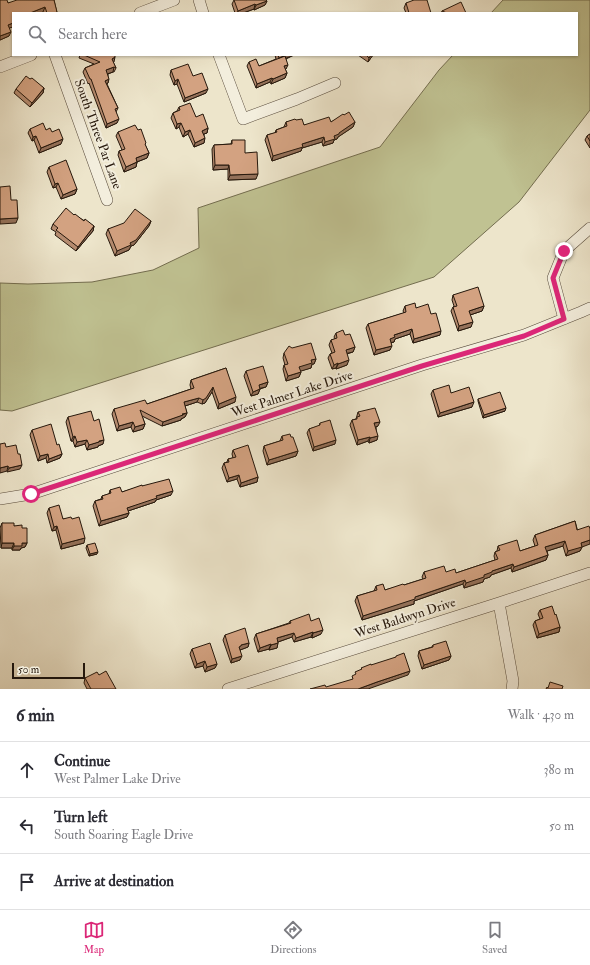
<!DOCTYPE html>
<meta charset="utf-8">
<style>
:root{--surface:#fff;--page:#f7f7f7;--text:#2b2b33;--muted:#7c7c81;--line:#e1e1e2;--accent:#db2777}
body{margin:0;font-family:"IM FELL Double Pica",serif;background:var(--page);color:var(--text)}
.scale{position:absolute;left:12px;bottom:10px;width:73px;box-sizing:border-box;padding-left:4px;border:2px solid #26180c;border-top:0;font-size:11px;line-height:14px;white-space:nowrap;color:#26180c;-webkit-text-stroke:3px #f3eedd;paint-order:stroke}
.stop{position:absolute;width:12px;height:12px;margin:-9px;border:3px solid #db2777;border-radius:50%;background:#fff}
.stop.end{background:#db2777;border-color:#fff;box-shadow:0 1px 4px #0008}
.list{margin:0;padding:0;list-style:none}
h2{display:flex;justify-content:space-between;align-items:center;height:52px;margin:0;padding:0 16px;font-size:17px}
h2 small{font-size:13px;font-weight:400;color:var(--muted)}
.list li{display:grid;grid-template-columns:26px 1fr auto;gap:12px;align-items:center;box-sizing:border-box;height:56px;padding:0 16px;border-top:1px solid var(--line)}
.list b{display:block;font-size:15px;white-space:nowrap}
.list p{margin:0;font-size:13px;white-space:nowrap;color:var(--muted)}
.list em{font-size:13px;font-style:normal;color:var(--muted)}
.icon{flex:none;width:22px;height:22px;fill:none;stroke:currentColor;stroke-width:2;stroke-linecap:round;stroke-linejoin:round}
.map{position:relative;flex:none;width:590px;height:689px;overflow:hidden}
.search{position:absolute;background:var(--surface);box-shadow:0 1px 3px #0004;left:12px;right:12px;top:12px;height:44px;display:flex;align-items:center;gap:10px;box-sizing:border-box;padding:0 14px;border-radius:0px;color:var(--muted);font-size:15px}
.sheet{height:220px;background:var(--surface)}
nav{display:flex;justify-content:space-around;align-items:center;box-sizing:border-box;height:56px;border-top:1px solid var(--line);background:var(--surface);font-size:11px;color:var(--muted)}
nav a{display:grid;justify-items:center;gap:2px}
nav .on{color:var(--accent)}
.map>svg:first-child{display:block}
</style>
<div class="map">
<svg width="590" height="689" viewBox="0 0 590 689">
<rect width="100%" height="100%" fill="#ede5cb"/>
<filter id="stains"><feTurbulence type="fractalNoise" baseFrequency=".005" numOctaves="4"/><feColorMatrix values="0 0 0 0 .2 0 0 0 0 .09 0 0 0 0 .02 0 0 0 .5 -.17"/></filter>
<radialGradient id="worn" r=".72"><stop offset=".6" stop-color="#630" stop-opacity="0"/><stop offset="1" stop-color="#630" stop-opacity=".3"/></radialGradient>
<path fill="#c0c292" stroke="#736d4f" d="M503,0H590V110L519,202L434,277L12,411L0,410V283L28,284L92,282L153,270L199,248L198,208L380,147L439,70L453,55H577V13H491Z"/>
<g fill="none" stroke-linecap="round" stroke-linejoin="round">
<g stroke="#584b3c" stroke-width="12">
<path id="minor" d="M199,0L203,13
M140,13L174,0
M55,55L107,200
M219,55L243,119L297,99L335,83
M0,67L31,55
M564,319L553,278L564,251L590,228
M0,499L31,494L422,365L524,335L581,312L590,308
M499,603L513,681L512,689
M228,689L499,603L590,573"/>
</g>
<use href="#minor" stroke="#f3eedd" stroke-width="11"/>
</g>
<path fill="#b58b6f" stroke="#26180c" d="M0,0L8,3L54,0L57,13H43V12L13,13V27L9,28V36L0,40Z
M234,0L267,1L265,5L254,10V9L243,13H235L232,4Z
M406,3L431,13H406L404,8Z
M442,11L466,13H441Z
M80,55H115L113,62L116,68L114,72H113L108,74V83L107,84L118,108L116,112L117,123L106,128L89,83L88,84L83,72L85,68L94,64L79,58Z
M275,55H294L286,59V69H285L287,73L285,78L271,84L270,82L256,88L247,66L249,62L259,66L276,59Z
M358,55H373L368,62Z
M171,70L193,76L206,93L184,102L177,84L174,85L170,75Z
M30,79L44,88L43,93L30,107L14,93L16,89Z
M179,107L196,117L208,128L207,133L204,134V143L194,147L188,134L183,137L179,127L176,129L171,118L173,113L177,111Z
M344,115L355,122L353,127L338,137L337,139L334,140L333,143L323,146L322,142L302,148L301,151L272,161L265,140L267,135L275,133L276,130L284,127L286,122L296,120L304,125L331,122Z
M30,129L46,130L61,144L39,153L34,140L32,141L28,133Z
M138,130L149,153L147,158L137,162L136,167L124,172L118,155L119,151L122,150L116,136L118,132Z
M590,134V148L585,140L587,136Z
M232,140L245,153L256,179L228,180V169L213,170L212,149L214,145L231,144Z
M49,167L77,189L75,194L61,199L56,187L53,188L47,172Z
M74,215L94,226L93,231L76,251L55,235L56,232L51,229L53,224Z
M151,221L149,226L134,245L131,246L129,250L115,256L106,234L108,229Z
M453,295L484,306L482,311L470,315L471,327L458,331L451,311L453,307L454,306L452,300Z
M405,306L416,308L431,314L440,335L413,343L410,334L395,339L394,342L391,343L390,350L374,355L366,328L368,324L404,313L403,311Z
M336,333L345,335L355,347L353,352L347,354V365L336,369V368L332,369L328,358L330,354L332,353L329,345L331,340L335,339L334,337Z
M284,353L316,359L314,364H312L311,368L300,371L301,372L299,377L286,381L283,369L284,365H285L283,358Z
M226,368L235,402L218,409L212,392L205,403L202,404L197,402L185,406L187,413L185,417L181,419V420L162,426L142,416L145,424L143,429L133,432L131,427L117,431L112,414L114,409L147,404L191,389L190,385L191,380Z
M246,371L268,382L266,387L260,389L258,394L251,396L244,376Z
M433,390L451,393L472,407L438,417L431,394Z
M478,399L505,411L483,418L478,401Z
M358,412L378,426L376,427L377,440L369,443L368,441L357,445L350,425L352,420L356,419Z
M68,417L94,421L103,444L98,446V447L87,450L85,444L75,447L73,441H71L66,422Z
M320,423L335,444L313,451L307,433L309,429L319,426Z
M32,430L57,445L62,454L60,458L47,463L46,458L38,461L30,435Z
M282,436L298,451L296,456L267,465L263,451L264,446L280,441Z
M233,450L258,477L257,482L240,487L237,479L227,482L222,468L224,463L227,462L228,459L233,458L232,454Z
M142,486L171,495L156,500L155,502L128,511L129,513L127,517L99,526L93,506L95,501L101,499L102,496L109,494L110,490L122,492Z
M49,508L63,519H72L84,543L61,549L56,530L52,531L47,513Z
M575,521L582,547L580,551L566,556L563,546L547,551L548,555L546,560L512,572L511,568L491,575L490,577L484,579L483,582L464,588L463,584L414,601V604L362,620L355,601L357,596L374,591L376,586L385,590L404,585L423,579L422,577L424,572L456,573L495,560L494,556L495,552L497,551L498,546L520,551L535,546L533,540L535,535Z
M2,523L22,528L27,543L25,547L21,548L20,550H12V548H1L0,528Z
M87,545L97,554L89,556L86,548Z
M540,610L560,627L559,632L537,638L533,625L535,621L540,619L538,614Z
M290,621H311L321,634L312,638L311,637L294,642L292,637L278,642L277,648L269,650V649L258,652L254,639L256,634L289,623Z
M225,635L249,643L248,647L240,650V660L231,663L223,640Z
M433,645L451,656L449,660L422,669L418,656L419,651L432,647Z
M192,649L217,664L215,668L205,672L203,666L195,668L190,654Z
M99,675L116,689H87L84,683L85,678Z"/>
<path fill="#94715a" stroke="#26180c" d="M267,1L265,5L254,10L256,5Z
M255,4L254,9L243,13H237L238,11Z
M45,7L43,12L40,13H30Z
M13,23V27L6,29L8,25Z
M11,32L9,36L0,40V36Z
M286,55H294L277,62Z
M371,55H373L368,62L369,58Z
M115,57L114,62L111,63L112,59Z
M288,65L286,69L282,71L284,66Z
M114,67L113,72L104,75L106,70Z
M287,73L285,78L271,84L273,79Z
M272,78L270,82L256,88L257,84Z
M109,79L108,83L103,85L105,81Z
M178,79L177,84L174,85L175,81Z
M44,88L43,93L30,107L32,103Z
M208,89L206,93L184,102L185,98Z
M119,119L117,123L106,128L107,124Z
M355,122L353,127L338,137L337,139L334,140L333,143L323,146L325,142Z
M181,123L179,127L176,129L177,124Z
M208,128L207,133L201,135L202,131Z
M190,130L188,134L183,137L185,132Z
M36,136L34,140L32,141L33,137Z
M324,137L322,142L302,148L301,151L272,161L273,156L302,144Z
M205,138L204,143L194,147L195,143Z
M63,139L61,144L39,153L41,148Z
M149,153L147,158L134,163L136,158Z
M137,162L136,167L124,172L126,167Z
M215,165H229L228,169L213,170Z
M258,174L256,179L228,180L230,175Z
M58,183L56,187L53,188L55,184Z
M77,189L75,194L61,199L63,195Z
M18,218L16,223L0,224V219Z
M151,221L149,226L134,245L131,246L129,250L115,256L117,251L130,243Z
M94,226L93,231L76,251L78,247Z
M484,306L482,311L467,316L469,311Z
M473,322L471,327L458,331L459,326Z
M412,329L410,334L395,339L394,342L388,343L390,339L394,335Z
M441,331L440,335L413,343L414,339Z
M392,346L390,350L374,355L376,350Z
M355,347L353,352L344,354L346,350Z
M316,359L314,364H312L311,368L298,372L299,367L311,360Z
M349,360L347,365L336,369L338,364Z
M338,363L336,368L332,369L334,365Z
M301,372L299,377L286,381L288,376Z
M268,382L266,387L257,389L259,385Z
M213,387L212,392L205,403L202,404L203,400Z
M260,389L258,394L251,396L253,392Z
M236,397L235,402L218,409L219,404Z
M199,398L197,402L182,407L184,402Z
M474,402L472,407L438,417L440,413Z
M506,408L505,411L483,418L484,415Z
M187,413L185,417L181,419V420L162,426L163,422Z
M133,422L131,427L117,431L119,426Z
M380,422L378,426L373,428L374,423Z
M145,424L143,429L133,432L135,427Z
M75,436L73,441H71L73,437Z
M378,436L377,440L369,443L370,438Z
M370,437L368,441L357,445L358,440Z
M87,440L85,444L75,447L77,442Z
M104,440L103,444L98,446V447L87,450L89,445Z
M336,440L335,444L313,451L314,447Z
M298,451L296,456L267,465L269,460Z
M48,454L46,458L38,461L40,456Z
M62,454L60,458L47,463L49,459Z
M22,465L20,469L7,472L9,468Z
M8,466L7,471L0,473V468Z
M239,475L237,479L227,482L229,478Z
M258,477L257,482L240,487L241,483Z
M173,491L171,495L156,500L155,502L125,512L127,508L156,496Z
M129,513L127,517L99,526L101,521Z
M57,526L56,530L52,531L54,527Z
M85,538L84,543L61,549L62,544Z
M590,540V544L582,547L580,551L566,556L568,551L581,543Z
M565,541L563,546L544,552L545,547Z
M2,543H14L12,548H1Z
M22,543H27L25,547L21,548L20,550H12L14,546Z
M98,552L97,554L89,556L90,554Z
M548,555L546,560L512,572L514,567Z
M513,564L511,568L491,575L490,577L484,579L483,582L464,588L466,583L492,571Z
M465,580L463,584L414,601V604L362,620L363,616L415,597Z
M560,627L559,632L537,638L539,634Z
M323,630L321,634L312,638L313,633Z
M313,632L311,637L294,642L296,638Z
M294,633L292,637L275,643L277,638Z
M249,643L248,647L240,650V651L239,647L241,645Z
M278,643L277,648L269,650L271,645Z
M271,644L269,649L258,652L260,648Z
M242,656L240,660L231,663L232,659Z
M451,656L449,660L422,669L424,665Z
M205,661L203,666L195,668L197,664Z
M217,664L215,668L205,672L207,667Z
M410,671L408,675L368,689H358L377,682Z"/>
<path fill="#d3a281" stroke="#26180c" d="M0,0H7L8,3L17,0H54L57,12L54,13H47L45,7L30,13H13V23L8,25L11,32L0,36Z
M234,0H266L267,1L256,5L255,4L238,11Z
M414,0H427L431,13H409L406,3Z
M461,2L466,13H447L442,11Z
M84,55H115V57L112,59L116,68L114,67L106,70L109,79L105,81L118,108L115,109L119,119L107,124L91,79H90L85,68L100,62Z
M278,55H286L279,58Z
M366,55H371L369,58Z
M285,56L288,65L284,66L287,73L273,79L272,78L257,84L249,62L256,59L259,66Z
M188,64L193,76L202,73L208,89L185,98L178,79L175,81L171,70Z
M26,76L30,79L32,78L44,88L32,103L16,89Z
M190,103L196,117L203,114L208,128L202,131L205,138L195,143L190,130L185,132L181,123L177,124L173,113L180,110L179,107Z
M349,112L355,122L339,133V134L334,136L335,139L325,142L324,137L302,144L303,147L273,156L267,135L277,132L276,130L287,126L286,122L295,119L296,120L302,119L304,125L329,117L331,122L343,114L344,115Z
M43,123L46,130L50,128L52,132L59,129L63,139L41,148L36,136L33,137L30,129Z
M135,125L138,130L141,129L146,143L145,144L149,153L136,158L137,162L126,167L119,151L125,149L118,132Z
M590,134V141L587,136Z
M232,140H245V153L257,152L258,174L230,175L229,165H215L214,145L232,144Z
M66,160L77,189L63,195L58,183L55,184L49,167Z
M10,186L11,200H17L18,218L0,219V187Z
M66,208L74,215L75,214L84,221L85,219L94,226L78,247L56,230L58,228L53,224Z
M135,209L151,221L136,240L130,243L131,245L117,251L108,229L124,223Z
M478,287L484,306L469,311L473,322L459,326L453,307L457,306L453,295Z
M415,303L416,308L428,304L431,314L436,313L441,331L414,339L412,329L394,335L395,337L390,339L392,346L376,350L368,324L406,312L405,306Z
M343,330L345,335L350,334L355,347L346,350L349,360L338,364V363L334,365L330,354L335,352L331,340L337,338L336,333Z
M311,343L316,359L311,360L312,363L299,367L301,372L288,376L284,365L288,364L284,353L289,346L292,348Z
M263,366L268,382L259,385L260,389L253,392L246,371Z
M226,368L236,397L219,404L213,387L206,398L203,400L199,398L184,402L187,413L182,414L183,415L163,422L140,410L145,424L135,427L133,422L119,426L114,409L145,400L147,404L194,388L191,380Z
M449,385L451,393L469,387L474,402L440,413L433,390Z
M500,392L506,408L484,415L478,399Z
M375,408L380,422L374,423L378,436L370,438V437L358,440L352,420L357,419V417L360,416L358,412Z
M91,411L94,421L99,419L104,440L99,441V442L89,445L87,440L77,442L75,436L73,437L68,417Z
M330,420L336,440L314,447L309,429L320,425V423Z
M51,424L57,445L59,444L62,454L49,459L48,454L40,456L32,430Z
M290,434L291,437H293L298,451L269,460L264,446L283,440L282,436Z
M5,443L6,447L16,445L18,454H20L22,465L9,468L8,466L0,468V444Z
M248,445L258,477L241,483L239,475L229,478L224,463L229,462L228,459L236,457L233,450Z
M169,479L173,491L156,496L157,498L127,508L129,513L101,521L95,501L103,499L102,496L111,493L110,490L120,487L122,492L142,485V486Z
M59,505L63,519L71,517L72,519L79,517L85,538L62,544L57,526L54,527L49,508Z
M575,521L577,530L589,526L590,529V540L581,543L582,547L568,551L565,541L545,547L548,555L514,567L513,564L492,571V572L484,575V577L466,583L465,580L415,597V599L363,616L357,596L377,590L376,586L383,584L385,590L403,584L404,585L426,578L424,572L444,566L446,572L455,569L456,573L498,559L495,552L500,550L498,546L517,540L520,551L538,545L535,535Z
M2,523H14V526L22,525V528H27V543H22V546H14V543H2Z
M95,543L98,552L90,554L87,545Z
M552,606L555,615L556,614L560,627L539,634L535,621L543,618L540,610Z
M309,614L311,621L319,618L323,630L313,633V632L296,638L294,633L277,638L278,643L271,645V644L260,648L256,634L291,623L290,621Z
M245,628L249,643L241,645V646L239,647L242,656L232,659L225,635Z
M446,641L451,656L424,665L419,651L433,647V645Z
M210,643L217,664L207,667L205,661L197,664L192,649Z
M404,653L410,671L377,682L358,689H310L325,685L326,687L353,679L352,676L356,674L355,672L362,669L361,668L371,664V665L396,657V656Z
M106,671L116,689H91L85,678L97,672L99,675Z
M550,682L563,686L562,689H546L547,687L548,688Z"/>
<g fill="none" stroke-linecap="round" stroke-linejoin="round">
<path stroke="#db2777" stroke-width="5" d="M31,494L422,366L524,336L564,319L553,278L564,251"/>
</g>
<g text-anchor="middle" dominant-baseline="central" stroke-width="4" stroke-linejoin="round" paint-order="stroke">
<g font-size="13" fill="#26180c" stroke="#f3eedd">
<text transform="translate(98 134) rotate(70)">South Three Par Lane</text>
<text transform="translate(292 394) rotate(-18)">West Palmer Lake Drive</text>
<text transform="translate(405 618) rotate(-18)">West Baldwyn Drive</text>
</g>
</g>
<rect width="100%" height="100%" filter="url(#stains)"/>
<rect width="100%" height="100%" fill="url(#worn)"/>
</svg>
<div class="scale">50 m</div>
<div class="stop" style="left:31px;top:494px"></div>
<div class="stop end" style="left:564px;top:251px"></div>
<div class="search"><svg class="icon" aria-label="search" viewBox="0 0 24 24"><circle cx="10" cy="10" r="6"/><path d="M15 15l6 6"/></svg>Search here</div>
</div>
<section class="sheet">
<h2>6 min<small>Walk · 430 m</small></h2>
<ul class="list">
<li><svg class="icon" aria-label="ahead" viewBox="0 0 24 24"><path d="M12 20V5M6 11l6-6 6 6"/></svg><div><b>Continue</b><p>West Palmer Lake Drive</p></div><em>380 m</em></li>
<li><svg class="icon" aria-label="left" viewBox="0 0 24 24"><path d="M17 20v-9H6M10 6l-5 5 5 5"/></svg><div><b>Turn left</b><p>South Soaring Eagle Drive</p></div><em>50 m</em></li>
<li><svg class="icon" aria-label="arrive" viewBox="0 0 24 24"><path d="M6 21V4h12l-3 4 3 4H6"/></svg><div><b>Arrive at destination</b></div></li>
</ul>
</section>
<nav>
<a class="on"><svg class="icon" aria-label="map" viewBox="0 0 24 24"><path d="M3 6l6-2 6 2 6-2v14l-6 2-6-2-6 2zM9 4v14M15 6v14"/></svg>Map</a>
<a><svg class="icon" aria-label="directions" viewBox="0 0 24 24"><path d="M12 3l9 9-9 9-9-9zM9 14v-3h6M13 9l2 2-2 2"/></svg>Directions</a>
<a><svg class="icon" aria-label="saved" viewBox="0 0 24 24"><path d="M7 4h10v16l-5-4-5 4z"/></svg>Saved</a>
</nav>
